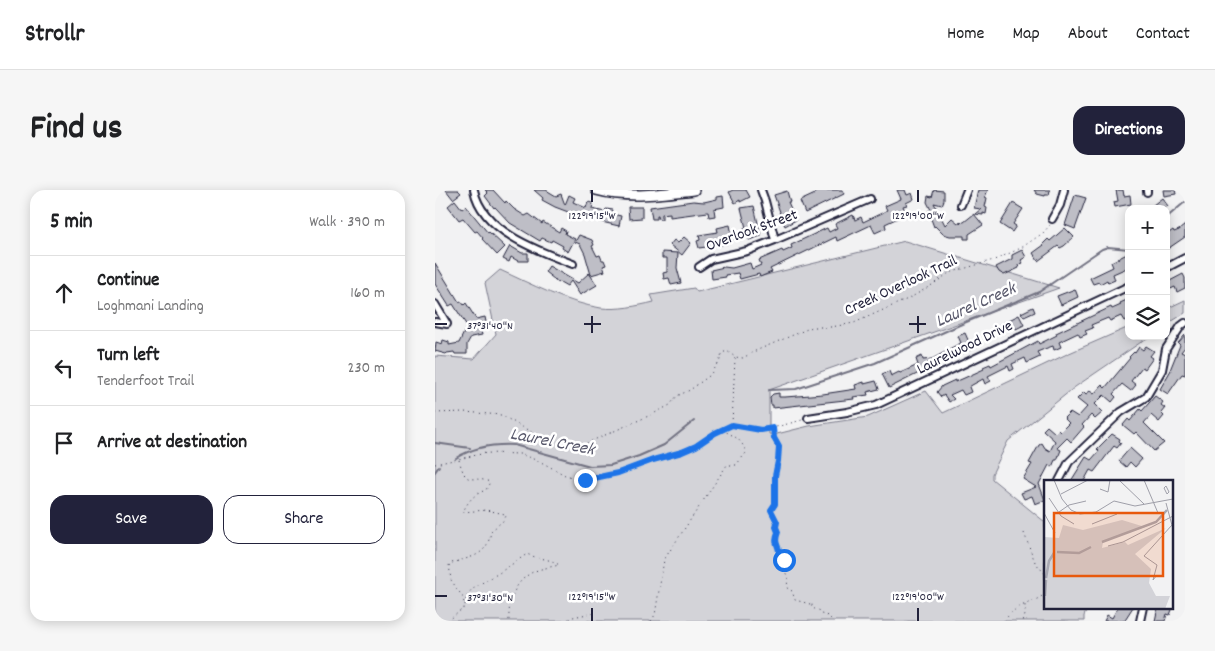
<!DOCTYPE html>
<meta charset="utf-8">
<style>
:root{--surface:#fff;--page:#f6f6f6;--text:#202124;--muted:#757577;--line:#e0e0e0;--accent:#22223b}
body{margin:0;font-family:Dekko,sans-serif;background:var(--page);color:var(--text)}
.controls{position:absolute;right:15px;top:15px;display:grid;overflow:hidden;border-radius:10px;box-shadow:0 2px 12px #0003}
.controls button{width:45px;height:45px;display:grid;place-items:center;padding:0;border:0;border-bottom:1px solid var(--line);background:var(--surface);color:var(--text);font:25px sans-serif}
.stop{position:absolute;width:15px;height:15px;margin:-11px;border:4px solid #1a73e8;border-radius:50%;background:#fff}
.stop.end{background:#1a73e8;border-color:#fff;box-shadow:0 1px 5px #0008}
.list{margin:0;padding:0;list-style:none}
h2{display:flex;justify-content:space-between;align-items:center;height:65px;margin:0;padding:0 20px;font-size:21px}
h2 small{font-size:16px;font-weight:400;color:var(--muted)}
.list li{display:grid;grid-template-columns:32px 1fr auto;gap:15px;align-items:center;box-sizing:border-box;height:75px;padding:0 20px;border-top:1px solid var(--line)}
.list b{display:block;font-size:19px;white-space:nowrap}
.list p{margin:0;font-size:16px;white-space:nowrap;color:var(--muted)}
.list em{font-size:16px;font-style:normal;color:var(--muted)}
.actions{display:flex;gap:10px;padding:15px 20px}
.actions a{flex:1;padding:11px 0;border:1px solid var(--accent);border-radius:15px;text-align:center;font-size:18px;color:var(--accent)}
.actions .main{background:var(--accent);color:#fff}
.icon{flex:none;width:28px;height:28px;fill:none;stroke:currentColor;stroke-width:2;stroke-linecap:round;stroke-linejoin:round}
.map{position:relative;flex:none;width:750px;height:431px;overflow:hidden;border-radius:15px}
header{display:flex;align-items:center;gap:30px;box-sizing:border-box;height:70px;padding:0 25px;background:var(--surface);border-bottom:1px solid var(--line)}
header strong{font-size:24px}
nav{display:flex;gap:28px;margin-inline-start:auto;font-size:18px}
.intro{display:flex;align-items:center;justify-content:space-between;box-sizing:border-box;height:120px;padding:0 30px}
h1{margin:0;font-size:35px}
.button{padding:12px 22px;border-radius:15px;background:var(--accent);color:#fff;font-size:18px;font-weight:700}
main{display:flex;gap:30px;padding:0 30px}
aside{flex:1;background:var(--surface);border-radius:15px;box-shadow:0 2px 12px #0003}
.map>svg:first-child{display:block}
</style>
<header>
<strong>Strollr</strong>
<nav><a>Home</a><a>Map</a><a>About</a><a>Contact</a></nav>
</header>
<div class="intro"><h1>Find us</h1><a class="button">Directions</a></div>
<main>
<aside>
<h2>5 min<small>Walk · 390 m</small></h2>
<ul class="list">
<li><svg class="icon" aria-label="ahead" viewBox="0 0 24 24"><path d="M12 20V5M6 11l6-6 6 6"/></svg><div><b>Continue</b><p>Loghmani Landing</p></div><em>160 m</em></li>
<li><svg class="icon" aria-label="left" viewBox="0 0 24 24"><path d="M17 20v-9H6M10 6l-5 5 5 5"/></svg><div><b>Turn left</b><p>Tenderfoot Trail</p></div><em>230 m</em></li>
<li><svg class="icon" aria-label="arrive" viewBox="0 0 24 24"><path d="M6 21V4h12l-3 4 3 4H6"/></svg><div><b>Arrive at destination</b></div></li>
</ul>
<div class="actions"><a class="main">Save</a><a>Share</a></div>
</aside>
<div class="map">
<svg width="750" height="431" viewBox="0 0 750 431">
<rect width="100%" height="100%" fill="#f2f2f3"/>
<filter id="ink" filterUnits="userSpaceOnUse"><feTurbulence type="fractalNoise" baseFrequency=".02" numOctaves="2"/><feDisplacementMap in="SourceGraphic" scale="10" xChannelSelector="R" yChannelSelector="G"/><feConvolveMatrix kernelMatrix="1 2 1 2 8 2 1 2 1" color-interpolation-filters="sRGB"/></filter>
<g filter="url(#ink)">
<path fill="#d3d3d8" stroke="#7a7a8a" d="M470,51L624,98L334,200V244H342L374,236L433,227L491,201L508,223L632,164L694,137V146H715L640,197L573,251L557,284V289L610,332V417H653L649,426V431H0V166L39,169L61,144L50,93L65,80C96,94 132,113 166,118C183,120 202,116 219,112L216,105L259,98L262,102Z
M750,110V123L731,135V119Z"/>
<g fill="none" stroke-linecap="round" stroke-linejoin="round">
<path stroke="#727282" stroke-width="2" d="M731,28L750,12
M334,200L361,199L440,173L529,133L604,102L667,59L673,57L694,59
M0,253L35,258
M21,268C39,257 58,254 79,255L155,276L176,275L204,266L229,255L259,231
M0,282L4,276"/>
</g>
<path fill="#bebec6" stroke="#22223b" d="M11,0H23L26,3L18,9Z
M50,0H58L70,13L71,11L79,19L90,26L94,24L107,34L108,32L124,42L126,38L131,41L130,44L140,49L133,62L127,58L128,56L117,50L116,52L107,48L105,51L75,33L60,17L59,18L50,6L53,3Z
M99,0H111L121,6L126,4L130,15L134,5L140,8L138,12L151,18L153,12L158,13L157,19L170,22L171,19L178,20L177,24L186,26L184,36L149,28L120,17L107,10L108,8Z
M298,0H311L315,7L305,12V10L300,13L294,2Z
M380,0H407L409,4L370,23L365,11L380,4Z
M462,0H470L472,5L477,3L479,9L471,13L472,15L468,16L472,25L467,27V26L450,34L451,38L440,43L436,35L402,51L401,47L335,79L337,82L325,87L324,84L305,89L303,83L290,85L291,87L277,89L276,80L289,77L297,78L315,73L317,79L326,75L324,70L347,60L348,62L357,58L356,55L392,38L394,42L402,38L400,34L418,25L420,30L426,27L428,32L447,23L452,20L450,16L466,9Z
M499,0L509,1V10L507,15L499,13L510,35L517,28L523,33L529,32L539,24L548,35L534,44V49H529V46H515L508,44L500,36L499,37L493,21L496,20L492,12L493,6L497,7Z
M543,0H553L550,7L552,8L550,17L552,18L551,24L548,23V25L540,24L546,19L539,18Z
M599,0H615L614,5H610V6L602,4Z
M681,0H688L689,6L695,5L696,14L680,17L679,12L683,11Z
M728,0H740L741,4L729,6Z
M352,1L355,12H353L361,30L350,36L344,23L345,22L339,5Z
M640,5L651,8L640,39L630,35Z
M288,6L289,17L279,19L280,26L274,27L273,22L235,27V23L227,24V29H224L223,25H222V29H217L215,17L258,11L269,12L282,9V7Z
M727,8L733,16L728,19H713Z
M20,10L27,19L31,16L53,43L54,42L70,57L62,65L47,49L48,48L42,41L40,42L28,28L24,30L13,16Z
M578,13L588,19L578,34L581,36L577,42L565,34Z
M319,16L326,46L314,50L309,38H311L306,18Z
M193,17H207V28L194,29Z
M295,35L298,50L291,51L292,54L264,58L262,51L265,50L264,45L283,42L282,38Z
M750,35V47L731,60V45L738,40L739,42L744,40Z
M630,38L639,47L629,56L625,58L623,56L603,71L598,63L609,55L608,54L613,49L615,51Z
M144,45L157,50L159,55L157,56L162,66L165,65L167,70H169L171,75L168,76L170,81L156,85L150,64L145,54L140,52Z
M249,47L256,53L247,65L235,55L239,50L243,53Z
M75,56L87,63H93V71H83L76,67L74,72L68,69Z
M587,60L591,67L586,70L588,73L583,75L584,78L569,85L564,82L561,77L577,69V65Z
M227,62L243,63L242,78L246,93L236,95L234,88L229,89L228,83L232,82V68H227Z
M692,64L694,65V77L678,84L680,90L673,93L672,90L665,94L664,92L658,94L655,88L678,77L676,72Z
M0,73L24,112L26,111L29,115L31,113L41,129L50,127L51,132L44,134L47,145L36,147L32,154V164H20L19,162L12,163L11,164L0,161L1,152L7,154L8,150L14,152V155L24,153L32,136L18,114L14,116L0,94Z
M114,76L143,93L154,83L162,95L145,105L136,91L132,96L125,92L124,93L110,82Z
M748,84L750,88V98L742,102L740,97L731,101V93Z
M640,99L643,107L626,115L622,106Z
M694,109V129L689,131L686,126L675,131L673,128L656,135L658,138L650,141L652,144L645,147L643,143L624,152L626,157L619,160L618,156L612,158L602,162L605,167L592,173L590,168L577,174L579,179L575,181L573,176L553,186L556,191L550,194L548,189L537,195L534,197L536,202L529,205L526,200L515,205L519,209L514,212L509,205L506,207L502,202L507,196L520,190V192L527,189L549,179L548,177L555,174L556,176L603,151L604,154L622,145L621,143L676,117L677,119L686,115L685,113Z
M598,117L600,122L589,127L586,123Z
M584,125L589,135L581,139L579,136L567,141L564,135Z
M530,143L537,159L521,166L520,164L509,169L510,171L499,176V177L495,179L494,178L454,198L447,184L454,181L456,186L464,182L465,183L483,175L481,169L487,166L488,170L497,169L512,161V160L526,153L523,146Z
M750,145V157L746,162L750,164V185L747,184L733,204L725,199L736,180H735L745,155L743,153Z
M711,156L719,161L715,166L718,168L710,179L707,177L696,191L701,195L696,201L687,194L678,204L681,207L677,212L669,205L660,214L668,222L660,229L656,225L647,235L649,237L636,252L632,248L622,258L626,260L622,270H620L617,277L614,275L604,294L610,310L600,314L597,306L589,309L586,303L601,297L588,289L597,274L594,273L604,255L607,253L610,258L615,261L620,251L608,240L612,236L620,243L623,240L625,242L634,233L629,228L635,222L643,227L652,217L642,209L649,202L651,204L655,201L659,204L667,195L670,198L695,168L694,167L699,162L700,163L704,157L708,160Z
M441,191L444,199L432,202L433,205L418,207L419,209L338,218V215H336L335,207L338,204L344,203V207H350L388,204L421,199L420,195L429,192V194Z
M720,206L728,212L726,215L730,218L726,223L729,226L724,232L716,225L709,233L729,253L719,261L701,242L699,244L688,235L693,229L695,231L705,219L707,221Z
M677,244L685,249L684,251L686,253L682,258L679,256L659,282L655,280L649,291H636L651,267L656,270L664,261L662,259Z
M695,258L707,269L700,277L695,272L691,277L684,271Z
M683,417H698L689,431H669L672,425L677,428Z
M723,417H738L735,425L732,424L730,431H720Z"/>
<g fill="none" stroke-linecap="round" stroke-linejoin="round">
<g stroke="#22223b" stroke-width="10">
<path id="minor" d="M39,0C47,41 103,61 138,74
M326,0L330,11L340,50
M712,0V2
M526,15L532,0
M617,29L625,15L629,0
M264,77L276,69L312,61L340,50L435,9
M731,78L750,68
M0,114L12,134
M0,132L12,134
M373,228L412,222L441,215L694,96
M624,291L634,272L686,222L711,207L727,180L731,159L746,136L750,133
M705,431L708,417"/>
</g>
<g stroke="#22223b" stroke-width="12">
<path id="major" d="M161,0C194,9 225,4 259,0"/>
</g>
<path stroke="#22223b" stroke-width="1" stroke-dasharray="1 4" stroke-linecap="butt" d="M0,223L29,222L66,225L114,252L132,257L152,253L218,224L235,215L242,206L255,200L274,186L284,173L287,163L292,161L300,167L308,168L318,162L377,137H396L419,133L475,108L497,95L514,83L562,69L586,58L608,43L615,35
M297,234L300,168
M338,239L339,248L343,257V271L340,286V314L336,320L342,332L341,337L343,342C338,355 345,355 344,364L348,366L347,368L352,376L349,380L353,387L352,398L357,401L360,410L375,414L377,413V417L381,420H384L386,424L393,426L398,431
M24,270C32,298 34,284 55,292L51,300C39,304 33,311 28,322L51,320L70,324L71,326L69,330L56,341C52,368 36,366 14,374L16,390L27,406L30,416
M0,274L51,263L85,264L106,272L130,285L150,290L183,283L218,270L247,262L261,256L280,243L297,235L330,240L367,230
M589,343L600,372L610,384
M30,415L32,405L38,398L64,383L92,364C102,369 115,368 124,375C116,377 108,378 100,381C80,390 73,410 74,431
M13,431L30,417
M129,431L138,427L157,423L159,425L153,431
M216,431L220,425L229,370L234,362L292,275H301L311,263C308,250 298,245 287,240
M569,431C583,412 594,416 610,404
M588,431L590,425V414"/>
<use href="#minor" stroke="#fff" stroke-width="6"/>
<use href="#major" stroke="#fff" stroke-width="9"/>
</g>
</g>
<g fill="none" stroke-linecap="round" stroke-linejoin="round" filter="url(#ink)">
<path stroke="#1a73e8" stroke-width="6" d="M150,290L183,283L218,270L247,262L261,256L280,243L297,235L326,240L338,238L339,248L344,257L343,271L340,286V314L336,320L342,332L341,337L343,342C338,355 345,355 344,364L348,366L347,368L349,370"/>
</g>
<path fill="none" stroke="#22223b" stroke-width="2" d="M157,0V12M483,0V12M157,126V143M483,126V143M0,134H12M149,134H166M474,134H491M0,406H12M157,418V431M483,418V431"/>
<g text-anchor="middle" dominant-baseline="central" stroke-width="5" stroke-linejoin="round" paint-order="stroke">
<g font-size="16" fill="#22223b" stroke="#fff">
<text transform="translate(317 41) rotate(-20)">Overlook Street</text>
<text transform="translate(466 96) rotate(-25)">Creek Overlook Trail</text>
<text transform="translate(530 158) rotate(-26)">Laurelwood Drive</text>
</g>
<g font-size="18" font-style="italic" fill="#58586b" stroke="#fff">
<text transform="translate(541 116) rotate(-24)">Laurel Creek</text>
<text transform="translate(117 253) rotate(11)">Laurel Creek</text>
</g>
</g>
<g transform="translate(609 290)">
<rect width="129" height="129" fill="#f2f2f3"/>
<path d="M78,40L101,47L59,62L58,68L81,62L84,65L122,48L91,74L107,89L105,103L112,116H126L121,129H0V57L15,58L19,45L39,50Z" fill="#d3d3d8"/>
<path fill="none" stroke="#a8a8b2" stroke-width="2.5" d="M58,62L112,42L123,30M13,72L35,73L47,67M2,98L5,81L10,73M1,116L2,100"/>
<path fill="none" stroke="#9f9fa9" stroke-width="1" d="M10,0L18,19L27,30L36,34L52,32L70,21L91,26L129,19M75,0L100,24M100,0L114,33M122,6L125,12L123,14L120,8ZM56,9L64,12L66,0M17,14L44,0M5,18L17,36L30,44M122,23L129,49M15,32L25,25L42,21M0,33L11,53M48,44L73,34M64,66L79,62L129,36M113,95L109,100L113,85L100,76L128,45"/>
<path fill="#e8590c" fill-opacity="0.15" stroke="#e8590c" stroke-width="2.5" d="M10,33H119V96H10Z"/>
<rect width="129" height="129" fill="none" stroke="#22223b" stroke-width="2.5"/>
</g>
<g font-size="12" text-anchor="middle" fill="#22223b" stroke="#fff" stroke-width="5" stroke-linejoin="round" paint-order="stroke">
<text x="157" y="29">122°19'15"W</text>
<text x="483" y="29">122°19'00"W</text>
<text x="55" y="139">37°31'40"N</text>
<text x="157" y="410">122°19'15"W</text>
<text x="483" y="410">122°19'00"W</text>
<text x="55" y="411">37°31'30"N</text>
</g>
</svg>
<div class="controls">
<button>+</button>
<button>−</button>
<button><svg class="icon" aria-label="layers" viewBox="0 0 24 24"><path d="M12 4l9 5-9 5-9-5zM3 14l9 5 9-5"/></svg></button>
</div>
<div class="stop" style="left:349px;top:370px"></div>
<div class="stop end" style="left:150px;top:290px"></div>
</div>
</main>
